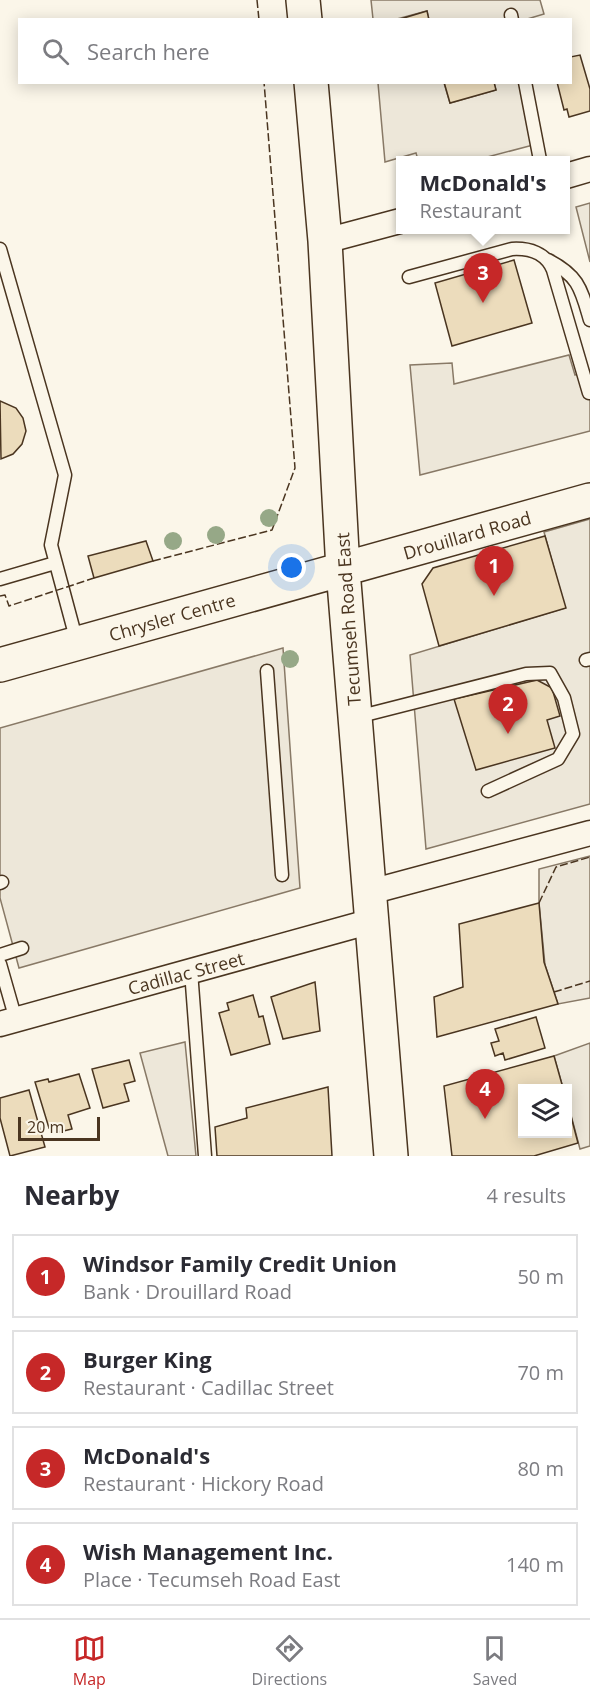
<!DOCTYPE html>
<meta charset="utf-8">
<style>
:root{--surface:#fff;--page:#f2f2f3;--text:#2b2b33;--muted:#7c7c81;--line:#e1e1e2;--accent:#c62828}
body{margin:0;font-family:"Open Sans",sans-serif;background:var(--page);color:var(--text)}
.controls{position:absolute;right:18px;bottom:18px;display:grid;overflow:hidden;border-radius:0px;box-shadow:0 3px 15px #0003}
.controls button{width:54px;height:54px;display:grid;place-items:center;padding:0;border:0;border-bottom:2px solid var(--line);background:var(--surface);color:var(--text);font:30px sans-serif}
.scale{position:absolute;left:18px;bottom:15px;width:82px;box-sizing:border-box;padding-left:6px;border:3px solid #4a3520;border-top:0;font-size:16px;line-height:21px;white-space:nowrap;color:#4a3520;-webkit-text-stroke:4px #fbf6e9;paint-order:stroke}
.you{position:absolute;left:292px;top:568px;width:21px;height:21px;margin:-15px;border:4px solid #fff;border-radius:50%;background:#1a73e8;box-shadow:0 0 0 9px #1a73e833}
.badge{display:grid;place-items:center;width:39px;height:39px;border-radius:50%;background:var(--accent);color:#fff;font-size:20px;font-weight:700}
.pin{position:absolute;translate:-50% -50px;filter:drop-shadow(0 2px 3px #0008)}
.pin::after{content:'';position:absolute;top:32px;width:21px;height:18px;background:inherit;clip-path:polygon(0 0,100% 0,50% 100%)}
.popup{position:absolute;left:396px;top:156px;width:174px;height:78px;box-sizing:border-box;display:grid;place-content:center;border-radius:0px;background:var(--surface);filter:drop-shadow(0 2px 4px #0005);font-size:20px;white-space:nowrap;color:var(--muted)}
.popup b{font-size:22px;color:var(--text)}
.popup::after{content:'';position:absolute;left:50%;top:100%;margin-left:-12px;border:12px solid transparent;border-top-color:var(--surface)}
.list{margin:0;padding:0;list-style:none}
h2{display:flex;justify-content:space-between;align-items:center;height:78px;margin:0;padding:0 24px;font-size:26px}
h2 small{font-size:20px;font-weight:400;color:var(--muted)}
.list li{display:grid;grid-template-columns:39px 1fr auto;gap:18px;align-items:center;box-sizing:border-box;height:84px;margin:0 12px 12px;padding:0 12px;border:2px solid var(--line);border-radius:0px}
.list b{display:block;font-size:22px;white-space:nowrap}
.list p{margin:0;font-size:20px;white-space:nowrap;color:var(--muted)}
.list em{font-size:20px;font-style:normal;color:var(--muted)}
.icon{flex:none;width:33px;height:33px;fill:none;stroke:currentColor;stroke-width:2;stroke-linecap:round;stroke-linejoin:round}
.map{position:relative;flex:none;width:590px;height:1156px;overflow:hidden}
.search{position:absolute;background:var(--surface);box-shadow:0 3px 15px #0003;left:18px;right:18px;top:18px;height:66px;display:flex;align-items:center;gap:15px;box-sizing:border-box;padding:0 21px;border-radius:0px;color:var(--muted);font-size:22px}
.sheet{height:462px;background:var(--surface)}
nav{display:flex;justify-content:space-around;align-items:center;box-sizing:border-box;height:84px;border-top:2px solid var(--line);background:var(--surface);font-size:16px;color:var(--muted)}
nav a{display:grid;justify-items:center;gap:3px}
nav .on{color:var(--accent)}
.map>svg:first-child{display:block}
</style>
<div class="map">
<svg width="590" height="1156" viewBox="0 0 590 1156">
<rect width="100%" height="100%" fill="#fbf6e9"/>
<path fill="#ede7d9" stroke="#887966" stroke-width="1.5" d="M371,0H540L544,14L524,20H429L427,11L397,19H373Z
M378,83H444L450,103L496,90L494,83H525L537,144L476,160H418L416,153L385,162Z
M590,203V262L576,207Z
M569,355L575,375L590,370V431L420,475L410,365L452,363L454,384Z
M590,519V804L426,849L410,655L565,608L544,532Z
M283,648L300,888L19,968L0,898V728Z
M590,856V998L558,1004L545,965L539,903V869Z
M185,1042L196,1156H168L140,1053Z
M590,1043V1146L580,1149L568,1104V1088H563L554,1056Z"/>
<path fill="#ecdcbc" stroke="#4a3520" stroke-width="1.5" d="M427,11L429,20H397Z
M580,55L590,89V111L569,117L567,109L564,110L557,82H570V57Z
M444,82H494L496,90L450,103Z
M514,260L532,323L452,346L435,283Z
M0,401L16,408L23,418L26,431L22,444L13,454L1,459Z
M545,536L566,608L439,646L422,584L433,568Z
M146,541L153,561L94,578L88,556Z
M537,680L552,688L560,716L547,720L555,748L476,770L454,699Z
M539,903L544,962L558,1004L437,1037L434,997L463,987L459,924Z
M315,982L320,1031L283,1039L271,997Z
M253,995L259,1017L263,1016L270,1044L231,1055L219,1013L229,1010L227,1003Z
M536,1017L545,1048L505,1060L503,1053L495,1056L491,1043L499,1041L495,1029Z
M554,1056L563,1088H522V1134H568V1105L578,1143L534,1156H452L444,1086Z
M129,1060L135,1081L124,1084L129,1101L103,1108L92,1069Z
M79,1074L90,1108L68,1115L72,1129L59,1132L57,1125L49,1128L35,1082L48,1079L49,1082Z
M328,1087L332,1156H217L215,1127L247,1118L246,1108Z
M29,1090L45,1147L10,1156L0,1118V1098Z"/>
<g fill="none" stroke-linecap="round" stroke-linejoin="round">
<g stroke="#4a3520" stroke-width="15">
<path id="lane" d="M511,15L512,20
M525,82L540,160
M0,249L65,475L51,545L77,642
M548,260C579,276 581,289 590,320
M409,277L512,249C529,248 546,253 553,270L589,393
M0,579L55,563
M586,660L590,659
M267,671L282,875
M357,717L526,674L550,673L564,698L573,734L558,759L488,791
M0,883L2,882
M0,955L22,948
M0,964L16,1020
M191,971L205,1156"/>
</g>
<g stroke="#4a3520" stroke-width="27">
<path id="street" d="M566,176L590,169
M325,241L400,221
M370,892L590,833
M0,1024L372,921"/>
</g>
<g stroke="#4a3520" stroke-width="36">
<path id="secondary" d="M303,0L305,20
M311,82L325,241L343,570L391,1156
M0,665L590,500"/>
</g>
<use href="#lane" stroke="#fbf6e9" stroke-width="12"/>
<use href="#street" stroke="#fbf6e9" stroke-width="24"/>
<use href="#secondary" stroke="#fbf6e9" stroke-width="33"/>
<path stroke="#4a3520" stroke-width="1.5" stroke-dasharray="8 3" stroke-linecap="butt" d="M257,0L259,20
M153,561L272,530L295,468L264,82
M0,596L5,595L9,606L94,578
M539,903L556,867L590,857
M554,992L590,981"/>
</g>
<g fill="#96a887">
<circle cx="269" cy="518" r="9"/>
<circle cx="216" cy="535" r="9"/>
<circle cx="173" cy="541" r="9"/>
<circle cx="290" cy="659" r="9"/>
</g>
<g text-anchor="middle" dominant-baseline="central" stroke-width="4.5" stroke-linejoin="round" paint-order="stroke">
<g font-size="18" fill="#4a3520" stroke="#fbf6e9">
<text transform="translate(467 535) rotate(-16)">Drouillard Road</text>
<text transform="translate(172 617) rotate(-16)">Chrysler Centre</text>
<text transform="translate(348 619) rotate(-94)">Tecumseh Road East</text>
<text transform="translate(186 973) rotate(-15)">Cadillac Street</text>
</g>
</g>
</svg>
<div class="controls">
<button><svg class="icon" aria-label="layers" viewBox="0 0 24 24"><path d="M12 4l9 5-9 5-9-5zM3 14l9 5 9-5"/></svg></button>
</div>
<div class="scale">20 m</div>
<div class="you"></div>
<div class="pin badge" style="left:494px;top:596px">1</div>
<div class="pin badge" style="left:508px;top:734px">2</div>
<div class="pin badge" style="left:483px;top:303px">3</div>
<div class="popup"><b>McDonald's</b>Restaurant</div>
<div class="pin badge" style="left:485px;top:1119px">4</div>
<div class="search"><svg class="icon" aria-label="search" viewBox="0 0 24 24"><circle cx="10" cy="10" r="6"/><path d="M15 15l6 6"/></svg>Search here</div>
</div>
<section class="sheet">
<h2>Nearby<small>4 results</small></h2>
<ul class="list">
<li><span class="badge">1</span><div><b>Windsor Family Credit Union</b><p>Bank · Drouillard Road</p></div><em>50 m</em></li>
<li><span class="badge">2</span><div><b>Burger King</b><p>Restaurant · Cadillac Street</p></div><em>70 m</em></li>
<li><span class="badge">3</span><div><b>McDonald's</b><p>Restaurant · Hickory Road</p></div><em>80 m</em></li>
<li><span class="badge">4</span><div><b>Wish Management Inc.</b><p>Place · Tecumseh Road East</p></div><em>140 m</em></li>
</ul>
</section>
<nav>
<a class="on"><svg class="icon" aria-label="map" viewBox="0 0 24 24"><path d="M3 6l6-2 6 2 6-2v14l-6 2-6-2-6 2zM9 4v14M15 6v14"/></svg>Map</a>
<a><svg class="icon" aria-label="directions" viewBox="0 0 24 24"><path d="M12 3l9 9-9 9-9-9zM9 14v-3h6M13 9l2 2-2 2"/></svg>Directions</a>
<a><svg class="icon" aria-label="saved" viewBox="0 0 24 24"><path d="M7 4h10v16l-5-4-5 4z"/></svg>Saved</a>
</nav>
